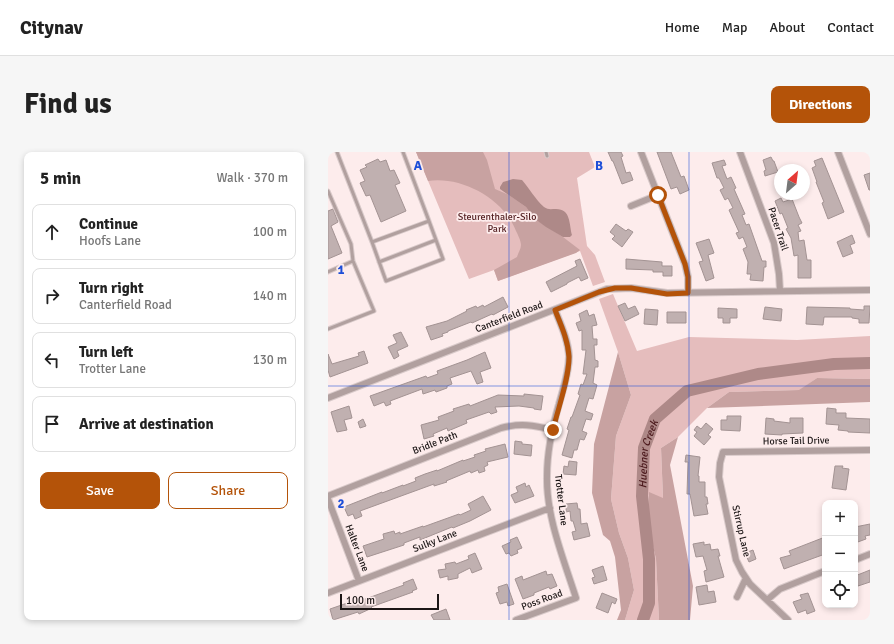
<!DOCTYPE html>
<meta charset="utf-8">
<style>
:root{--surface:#fff;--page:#f6f6f6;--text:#222;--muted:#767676;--line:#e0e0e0;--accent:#b45309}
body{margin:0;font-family:Signika,sans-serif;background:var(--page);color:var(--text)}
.controls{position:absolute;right:12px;bottom:12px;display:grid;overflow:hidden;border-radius:8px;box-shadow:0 2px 6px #0003}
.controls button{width:36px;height:36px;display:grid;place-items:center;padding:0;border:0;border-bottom:1px solid var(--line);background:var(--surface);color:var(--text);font:20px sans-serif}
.compass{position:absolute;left:446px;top:12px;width:36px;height:36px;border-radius:50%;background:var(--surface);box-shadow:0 2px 6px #0003;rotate:28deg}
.scale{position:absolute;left:12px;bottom:10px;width:99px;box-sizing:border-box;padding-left:4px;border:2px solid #1c1616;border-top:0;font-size:11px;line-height:14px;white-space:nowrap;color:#1c1616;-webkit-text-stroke:3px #fdecec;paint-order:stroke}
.stop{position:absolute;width:12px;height:12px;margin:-9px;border:3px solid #b45309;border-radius:50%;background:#fff}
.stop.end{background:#b45309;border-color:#fff;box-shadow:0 1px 4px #0008}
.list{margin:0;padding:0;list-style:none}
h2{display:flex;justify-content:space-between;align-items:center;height:52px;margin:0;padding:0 16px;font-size:17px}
h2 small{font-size:13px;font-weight:400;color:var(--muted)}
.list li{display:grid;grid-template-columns:26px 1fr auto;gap:12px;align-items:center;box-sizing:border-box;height:56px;margin:0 8px 8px;padding:0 8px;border:1px solid var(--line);border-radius:8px}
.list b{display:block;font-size:15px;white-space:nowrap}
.list p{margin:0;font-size:13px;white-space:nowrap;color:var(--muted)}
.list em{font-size:13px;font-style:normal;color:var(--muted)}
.actions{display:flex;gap:8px;padding:12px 16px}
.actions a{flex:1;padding:9px 0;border:1px solid var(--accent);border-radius:8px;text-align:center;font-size:14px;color:var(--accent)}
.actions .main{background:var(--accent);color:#fff}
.icon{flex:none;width:22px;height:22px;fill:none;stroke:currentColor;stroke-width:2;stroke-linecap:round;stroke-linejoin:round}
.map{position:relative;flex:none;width:542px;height:468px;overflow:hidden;border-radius:8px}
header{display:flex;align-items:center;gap:24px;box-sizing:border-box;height:56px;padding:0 20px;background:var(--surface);border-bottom:1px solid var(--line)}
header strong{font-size:19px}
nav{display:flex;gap:22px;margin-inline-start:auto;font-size:14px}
.intro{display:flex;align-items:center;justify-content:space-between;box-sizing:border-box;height:96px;padding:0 24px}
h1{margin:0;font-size:28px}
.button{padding:10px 18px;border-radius:8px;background:var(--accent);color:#fff;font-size:14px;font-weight:700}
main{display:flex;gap:24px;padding:0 24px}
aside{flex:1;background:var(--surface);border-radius:8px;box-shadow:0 2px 6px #0003}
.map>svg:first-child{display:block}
</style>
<header>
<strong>Citynav</strong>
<nav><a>Home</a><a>Map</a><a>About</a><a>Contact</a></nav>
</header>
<div class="intro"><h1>Find us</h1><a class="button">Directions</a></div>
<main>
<aside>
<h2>5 min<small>Walk · 370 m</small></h2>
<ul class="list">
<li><svg class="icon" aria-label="ahead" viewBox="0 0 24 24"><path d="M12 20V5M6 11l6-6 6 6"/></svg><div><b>Continue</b><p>Hoofs Lane</p></div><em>100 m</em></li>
<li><svg class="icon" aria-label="right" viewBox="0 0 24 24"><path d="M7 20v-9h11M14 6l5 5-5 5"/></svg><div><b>Turn right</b><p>Canterfield Road</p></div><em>140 m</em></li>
<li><svg class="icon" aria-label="left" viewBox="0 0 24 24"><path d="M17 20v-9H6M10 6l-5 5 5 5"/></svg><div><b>Turn left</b><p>Trotter Lane</p></div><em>130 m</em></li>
<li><svg class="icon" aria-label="arrive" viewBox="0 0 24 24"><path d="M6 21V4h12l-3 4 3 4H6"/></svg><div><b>Arrive at destination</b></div></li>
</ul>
<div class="actions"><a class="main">Save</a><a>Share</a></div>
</aside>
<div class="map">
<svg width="542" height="468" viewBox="0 0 542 468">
<rect width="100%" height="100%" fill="#fdecec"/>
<path fill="#e5bdbd" d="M88,0H261L267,15L249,26L259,94L267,103L277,130L265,134L252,99L170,129L166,118L141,127Z
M285,142L309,199L361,185L469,188L542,184V227L489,226L472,238L401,240L379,256L350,285L333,296L335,347L321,341L319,369L328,407L331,468H297L306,438L300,406L291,381L283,347L288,284L303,243L290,200L271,147Z"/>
<path fill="#c8a2a1" d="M88,0H155L159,8L167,37L181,43L198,55L207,67L235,85L252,98L248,101L170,129L166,118L189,105C190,101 193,97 193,93C193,89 190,83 188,79C176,47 134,24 100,29Z
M290,200L303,243L288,284L283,347L291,381L300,406L306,438L297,468H289L293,458L287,405L282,389L275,383L264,341L266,292Z
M489,226L542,227V250L379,256L401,240L471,238Z
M350,285L342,313L365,434L362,468H331L328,407L319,369L321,340L335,346L333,296Z"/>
<path fill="#ae8988" d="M185,27L194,28C202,37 207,47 216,55C220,58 223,57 228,57C243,57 241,72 244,83L242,85H235L218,75L207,67L198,55L172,37V35L175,30Z"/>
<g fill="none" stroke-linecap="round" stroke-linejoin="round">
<path stroke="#ae8988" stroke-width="12" id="s1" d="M315,468L321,451V407L314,344L316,296L327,267L359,239L430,222L506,212L542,211"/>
</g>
<path fill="#c0b0b0" stroke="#a39393" d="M280,0H293L295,4L293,5L298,21L302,20L305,28L294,32L285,9H284Z
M329,0H343L353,25L356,24L361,38L352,42L349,35L343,37Z
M443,5L445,9H446L450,20L437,24L436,19L438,18L435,8Z
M494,6L516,60L500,67L494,51L496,50L488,30H489L484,16L488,14L486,9Z
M50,7L52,10L58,8L62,19L66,18L72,31L67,33L78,59L53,70L42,43L38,44L32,31L37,29L32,18L39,15L37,13Z
M396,8L398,13L394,14L399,27L403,25L408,36L406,37L417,62L414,63L418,73L421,72L434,109H438V115H436L435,129L422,128L423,122H419L420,110L415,97L419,95L415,85L411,87L408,81L411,80L401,58L405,56L400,46L397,48L392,38L396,36L391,26H389L384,11Z
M542,21V38H541L536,23Z
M453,46L455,50L464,47L471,65L474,71L470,73L473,79L470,80L471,89L476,88L479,108H483V126H470V103L466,104L463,86L458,77L460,76L454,61L452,62L447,49Z
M5,57L10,70L3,74L14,101L0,107V59Z
M288,72L298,79L300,77L305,80L294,95L284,87L287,84L282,80Z
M524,83L527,91L522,93L525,101L515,105L509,90Z
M381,87L386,101L380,103L386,126L378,129L371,110L375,109L368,91Z
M252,107L260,126L253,129L251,125L239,131V132L223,140L218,130L249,114L247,109Z
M298,107L334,110V114H344V124H335V120H325V118L298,117Z
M175,145L180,155L165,163L164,162L144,171L143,170L120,179V180L114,182L115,184L103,188L98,175L119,169L139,159L138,158L148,154L149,156L155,153L156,155Z
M297,151L300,157L307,154L311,162L297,169L290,154Z
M536,154H542L541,171H531V167L524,166V165H496L495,173L478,172L479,155L522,156V157L536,158Z
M437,155L454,157L453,169L435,167Z
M390,156L409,157V166H402V171H395V166H390Z
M317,157L330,158L329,173L316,172Z
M259,158L261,164L266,162L269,173L264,174L265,187H269V193H266L267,208L270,209V215H267L265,231L269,233L265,247L261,246L257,259L265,262L263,268L258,267L254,279L259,281L256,288L252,287L249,298H246L244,306L234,303L241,278L239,277L243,265H244L252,243L250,242L253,232L255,233L259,222H255L258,198H254V178L251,179L248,171L253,169L251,162Z
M339,160H358V171H339Z
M73,180L80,194L69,199L71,204L66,207L60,195L69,191L65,183Z
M36,199L40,211L2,225L0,218V202L4,212L31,204L30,201Z
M157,200L163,216L152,220L155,230L149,232L143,219L122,226L124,232L119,234V236L108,240L107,238L95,242L94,237L62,249L63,252L58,254L56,250L46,254L42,244L98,224L99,226L110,222L109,219L139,208Z
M196,242L215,244L213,258L206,257V256L191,254L167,255L169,260L163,262L161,260L138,268L139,271L120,279L119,276L105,282L106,284L96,287L93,273L111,268L110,265L126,259L125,257L141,252L142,254L170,243L196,244Z
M21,254L24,266L16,268L19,278L9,280L3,260Z
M499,256L508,257V261H518V266L542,267V281L520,280V279L510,278L511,273L498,272Z
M399,264H413L412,279L393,278V268H399Z
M438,266L446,267V269L462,271V266H475V281L454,282V283L437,282Z
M35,267L38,274L32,276L30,270Z
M378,271L385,277L380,283L383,285L376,293L366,284L369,280L366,278L369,274L373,277Z
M187,289L194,290V292L204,293L203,304L186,302Z
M177,292L180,305L159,310L160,313L156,315L157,319L151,321L150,318L143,321L142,319L118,329L119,330L106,334V332L32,359L34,364L27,367L25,362L20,364L16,355L54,340V341L75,333V334L88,329L87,326L97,322L109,318V319L135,308V309L147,305L146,303L158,299L157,297Z
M358,303L372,305L370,324H371V330H377V345H379L380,352H378L380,362L366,364L362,342H359L360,310H357Z
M241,309L249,310L248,323L235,322L236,314L240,315Z
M507,314H515L514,316L521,317L518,338L504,336Z
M197,331L198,335L201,333L206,344L187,351L183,343L190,340L188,335Z
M155,344L163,358L142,369L125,376L124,375L92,388V385L76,391V393L39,405L35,394L56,387L55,382L66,379L67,382L72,380V382L95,374V375L131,362L132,363L143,358L140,352Z
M249,351L250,357H252L253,372L259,371L262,384L246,388L244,380L248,379L245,369H243L242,359L238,360V352Z
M542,372V383L537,384L538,387L527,391V375Z
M189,385L194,396L189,398L190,401L183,404L181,401L178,402L174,394L183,390L182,388Z
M497,385V402L456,417L452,406L463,403L461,399Z
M376,390V393L382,392L383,398L390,397L392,404H390L396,425L378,430L376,419L379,418L375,404L368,405L365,392Z
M425,398L428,407L421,410L417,401Z
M147,401L154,417L144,421L142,416L130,422V426L120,428V424L112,426L110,418L118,417L117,412L127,410L128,412L141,407L140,404Z
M275,414L279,428L266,432L264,426L267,425L264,418Z
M542,418V430L530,434L527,424Z
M218,419L219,423L224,422L229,434L222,437L221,435L206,441V443L195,447L187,427L194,424L195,428Z
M85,427L89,437L84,439L85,440L43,455L44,456L31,462L30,460L5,468L2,457L28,448L29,450L76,433L75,431Z
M179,432L186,452L180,454L179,450L172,452L168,441L171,440L170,435Z
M379,433L380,440L386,439L388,450L371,453L368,435Z
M274,441L289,447L287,452L284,450L280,461L268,456Z
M480,441L487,459L479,462L478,458L470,461L465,450L474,447L472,443Z
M118,457L122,468H106L103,463Z"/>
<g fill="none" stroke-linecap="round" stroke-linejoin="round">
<g stroke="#d9caca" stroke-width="5">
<path id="lane" d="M9,0L44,90L101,69L75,0
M218,0L219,4
M0,39L23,92L25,109L46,159L0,177
M44,90L58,129L115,107L101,69
M51,110L108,88
M0,120L25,109"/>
</g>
<g stroke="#d9caca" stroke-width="8">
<path id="street" d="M313,0L357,112L360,125V141
M412,0L446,91L451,122L452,139
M510,0L542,82
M303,54L330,43
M0,246L279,137L303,136L339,141L542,138
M0,344L173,276C193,271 205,273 225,278
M0,347L31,429
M527,408L542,402
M0,441L222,356
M409,445L418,426
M439,448L452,437L497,419
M188,468L248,446C236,408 218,365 219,324C219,300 224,276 231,252C235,237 241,221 241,204C240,188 233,173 227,158
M460,468L422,432L414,420L408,408L391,325L392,311L395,300L542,298"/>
</g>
<use href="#lane" stroke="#b1a09f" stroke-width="3"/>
<use href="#street" stroke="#b1a09f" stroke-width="6"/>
</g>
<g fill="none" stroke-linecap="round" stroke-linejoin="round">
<path stroke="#b45309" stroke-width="5" d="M225,278C230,256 241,227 241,205C240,188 233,173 227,158L271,140L287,136H303L339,142L360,141V125L357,112L330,43"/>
</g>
<path fill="none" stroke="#1d4ed8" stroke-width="1" stroke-opacity="0.55" d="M181,0V468M361,0V468M0,234H542"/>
<g text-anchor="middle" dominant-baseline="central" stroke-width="3.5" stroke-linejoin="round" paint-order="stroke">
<g font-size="10" fill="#552224" stroke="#fdecec">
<text x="169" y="65">Steurenthaler-Silo<tspan x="169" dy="12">Park</tspan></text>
</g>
<g font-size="10" fill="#1c1616" stroke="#fdecec">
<text transform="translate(450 77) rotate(72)">Pacer Trail</text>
<text transform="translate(181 165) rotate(-21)">Canterfield Road</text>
<text transform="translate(468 289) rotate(-1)">Horse Tail Drive</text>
<text transform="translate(107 291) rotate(-21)">Bridle Path</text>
<text transform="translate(233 348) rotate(83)">Trotter Lane</text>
<text transform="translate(413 379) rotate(77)">Stirrup Lane</text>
<text transform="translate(107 389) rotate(-21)">Sulky Lane</text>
<text transform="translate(29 396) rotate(69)">Halter Lane</text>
<text transform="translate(214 448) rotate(-20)">Poss Road</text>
</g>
<g font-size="11" font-style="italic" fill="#4b191c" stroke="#fdecec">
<text stroke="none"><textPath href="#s1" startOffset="168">Huebner Creek</textPath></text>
</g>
</g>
<g font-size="13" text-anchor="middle" font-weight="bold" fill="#1d4ed8" stroke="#fdecec" stroke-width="3.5" stroke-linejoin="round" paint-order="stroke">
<text x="90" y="18">A</text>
<text x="271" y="18">B</text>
<text x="13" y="122">1</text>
<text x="13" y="356">2</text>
</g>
</svg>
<div class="controls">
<button>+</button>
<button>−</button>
<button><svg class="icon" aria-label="locate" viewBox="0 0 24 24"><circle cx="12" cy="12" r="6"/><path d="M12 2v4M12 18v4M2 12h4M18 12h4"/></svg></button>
</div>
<svg class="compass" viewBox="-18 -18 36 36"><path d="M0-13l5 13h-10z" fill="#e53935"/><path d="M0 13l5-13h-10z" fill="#767676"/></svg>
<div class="scale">100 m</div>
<div class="stop" style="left:330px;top:43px"></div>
<div class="stop end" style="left:225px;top:278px"></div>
</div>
</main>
